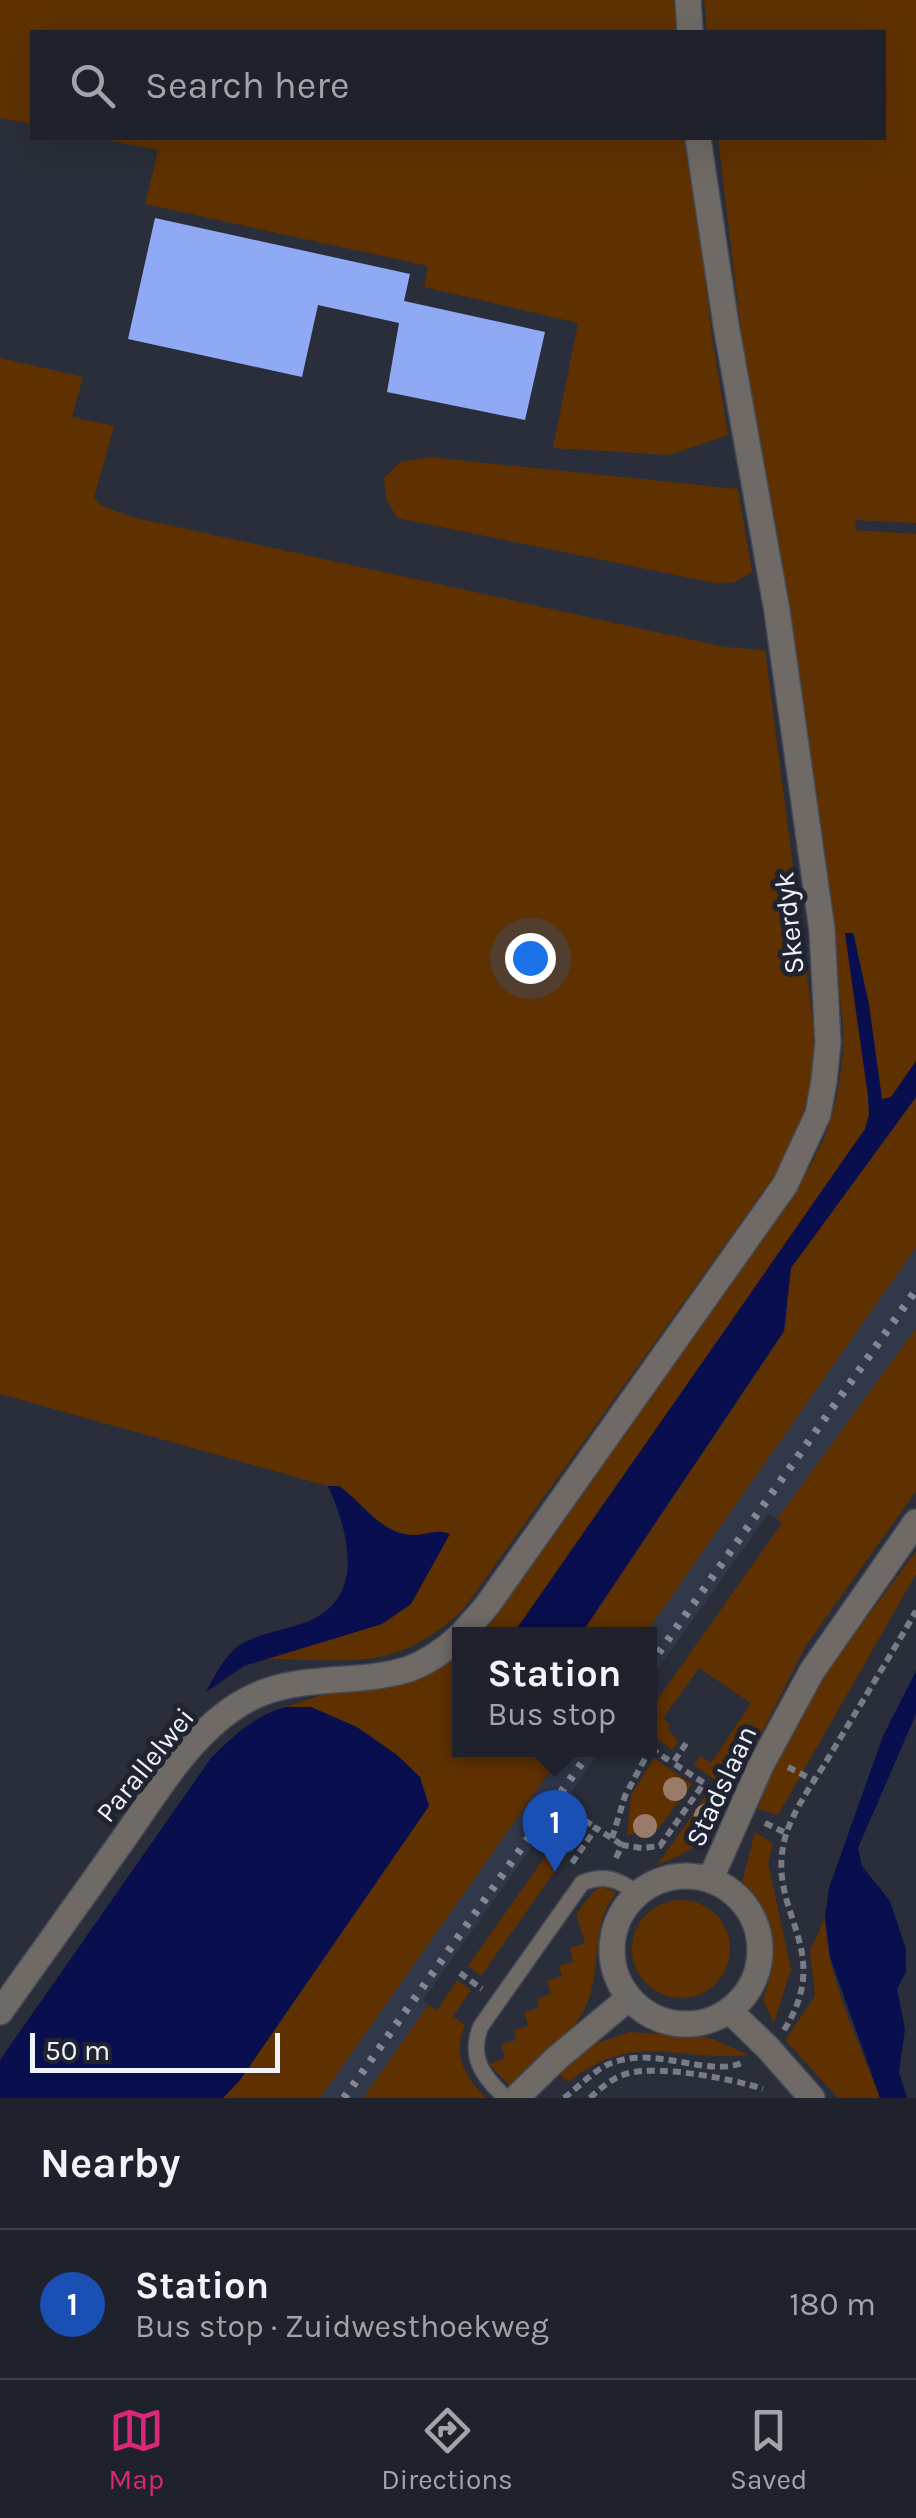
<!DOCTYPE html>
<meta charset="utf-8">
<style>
:root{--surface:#1f222c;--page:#272a34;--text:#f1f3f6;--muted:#a1a4a9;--line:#3c3f48;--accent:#db2777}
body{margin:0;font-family:Karla,sans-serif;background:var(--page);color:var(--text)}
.scale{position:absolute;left:30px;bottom:25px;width:250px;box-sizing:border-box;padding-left:10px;border:5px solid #eff2fa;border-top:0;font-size:28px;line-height:35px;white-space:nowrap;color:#eff2fa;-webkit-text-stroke:8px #202430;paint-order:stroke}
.you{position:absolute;left:530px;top:958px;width:35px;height:35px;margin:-25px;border:8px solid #fff;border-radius:50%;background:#1a73e8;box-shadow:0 0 0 15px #1a73e833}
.badge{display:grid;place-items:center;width:65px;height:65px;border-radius:50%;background:var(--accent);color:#fff;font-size:32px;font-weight:700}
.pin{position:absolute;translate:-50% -82px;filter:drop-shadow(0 2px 5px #0008)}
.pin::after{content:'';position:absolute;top:52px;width:35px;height:30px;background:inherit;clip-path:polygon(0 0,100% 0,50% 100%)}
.popup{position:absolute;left:452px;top:1627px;width:205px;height:130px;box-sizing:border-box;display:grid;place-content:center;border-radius:0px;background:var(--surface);filter:drop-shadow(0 2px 8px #0005);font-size:32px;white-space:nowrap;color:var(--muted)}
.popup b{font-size:38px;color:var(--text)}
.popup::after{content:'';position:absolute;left:50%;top:100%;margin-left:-20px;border:20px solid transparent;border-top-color:var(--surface)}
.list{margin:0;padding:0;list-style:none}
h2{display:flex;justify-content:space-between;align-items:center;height:130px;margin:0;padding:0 40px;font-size:42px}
h2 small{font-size:32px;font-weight:400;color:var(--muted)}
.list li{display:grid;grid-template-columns:65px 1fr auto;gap:30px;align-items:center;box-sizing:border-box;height:150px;padding:0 40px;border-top:2px solid var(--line)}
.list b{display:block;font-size:38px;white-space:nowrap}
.list p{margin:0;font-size:32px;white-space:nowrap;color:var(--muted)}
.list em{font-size:32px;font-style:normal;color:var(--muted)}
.icon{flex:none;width:55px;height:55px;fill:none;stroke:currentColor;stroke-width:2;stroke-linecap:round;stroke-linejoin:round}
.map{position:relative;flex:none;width:916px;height:2098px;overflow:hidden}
.search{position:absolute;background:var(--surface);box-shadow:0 10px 40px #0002;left:30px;right:30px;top:30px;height:110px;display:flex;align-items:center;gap:25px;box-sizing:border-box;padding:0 35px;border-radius:0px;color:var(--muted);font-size:38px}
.sheet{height:280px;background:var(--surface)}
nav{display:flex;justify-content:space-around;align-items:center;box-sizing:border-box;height:140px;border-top:2px solid var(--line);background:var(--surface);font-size:28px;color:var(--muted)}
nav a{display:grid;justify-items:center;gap:5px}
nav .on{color:var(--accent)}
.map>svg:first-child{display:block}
</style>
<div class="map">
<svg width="916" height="2098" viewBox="0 0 916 2098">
<rect width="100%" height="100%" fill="#292e3a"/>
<path fill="#31384a" d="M916,1247V1328L796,1494L777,1519L768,1514L650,1680V1634H645Z
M565,1750H601L423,2000L428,2005L363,2098H320Z"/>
<path fill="#5f3100" d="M0,0H674L677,32H32V124L0,118Z
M704,0H916V523L856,520L855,530L916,534V1061L891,1097L882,1099L869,1005L854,933H845L868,1096L869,1115L865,1129L513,1634H480L493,1621L809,1169L826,1134L837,1096L843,1055V1023L795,645L742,339L718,138H884V32H707Z
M97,138H688L713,343L728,435L670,455L553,448L578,323L424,287L428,266L145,204L158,150Z
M0,358L83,377L72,417L114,426L94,498L102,506L132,517L725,647L765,650L814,1029C816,1078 804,1120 783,1164L462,1611C394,1673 352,1659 267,1659L382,1624L411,1604L449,1534C434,1528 426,1537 411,1535C380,1532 363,1503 339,1486H328L0,1394Z
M429,457L738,489L752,572L735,582L715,583L397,518L386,498L384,478L401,462Z
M916,1097V1247L645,1634H581L784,1332C789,1310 785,1289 791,1268Z
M916,1328V1491L805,1647L732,1792L694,1765L700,1756L711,1763L751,1703L699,1668L663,1718L670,1724L668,1728L678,1742L672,1750L651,1734L650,1710L782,1523L777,1519Z
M916,1551V1574L778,1815L758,1809C780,1724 865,1622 916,1551Z
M460,1652V1750H565L320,2098H223L240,2080L429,1806L420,1777L311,1707H286L333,1691L375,1690L410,1682Z
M654,1758L692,1784L658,1829L627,1835L631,1795Z
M705,1797L724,1811C710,1842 687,1853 657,1865Z
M570,1821L584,1830L481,1976L468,1966Z
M755,1832L773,1843L768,1863L791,1969L774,2023L763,2000C780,1953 778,1919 742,1882Z
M601,1887L616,1892C589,1927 603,1968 586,2006C572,2038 534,2061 509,2085L489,2064L505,2058L501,2044L516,2040L514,2030L528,2026L524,2012L539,2008L537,1999L551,1994L547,1981L562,1976L559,1966L573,1962L570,1948L585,1943L576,1914L593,1892Z
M632 1949a49 49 0 1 1 98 0a49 49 0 1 1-98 0Z
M825,1917C825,1974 860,2044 880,2098H838L785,2040L815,1996L810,1951Z
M457,1980L471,1990L453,2016L465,2025C452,2055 465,2077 486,2098H363L428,2005L437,2010Z
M630,2032L708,2037L749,2055C673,2062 637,2029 568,2082L559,2074L594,2044Z"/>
<path fill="#090e4e" d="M845,933H853L869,1005L882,1099L891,1097L916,1061V1097L791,1268L784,1331L581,1634H513L865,1129L869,1115L868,1096Z
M328,1486H339C363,1503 380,1533 411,1535C426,1536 434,1528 450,1534L411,1604L382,1624L244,1666L206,1692C215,1676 226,1652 243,1643C263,1632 288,1630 309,1621C367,1596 348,1531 328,1486Z
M916,1671V1714L858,1848L862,1866L890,1901L906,1949V1972L897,1989L905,2029L899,2072L907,2098H880L830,1957L825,1917L829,1888L883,1736Z
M286,1707H311L357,1727L397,1755L420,1777L429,1806L240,2080L223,2098H0V2060L211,1758C233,1736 255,1715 286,1707Z"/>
<path fill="#90a9f5" d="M155,218L410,274L404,301L545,332L525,420L387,392L399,323L318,305L302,377L128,339Z"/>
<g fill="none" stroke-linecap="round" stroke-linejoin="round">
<g stroke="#454955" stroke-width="18">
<path id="service" d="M506,2098C483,2077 468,2057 481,2026L582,1883C604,1874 620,1879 637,1894"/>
</g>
<g stroke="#454955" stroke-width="28">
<path id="minor" d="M688,0L690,32
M462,1634L486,1607L785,1185L818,1114L824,1081L828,1043L822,930L777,611L726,325L698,138
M0,2012C40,1956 80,1900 120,1844C155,1795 191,1731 245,1701C296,1672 355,1686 409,1669C428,1662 445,1650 460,1636"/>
</g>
<g stroke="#454955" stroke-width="28">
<path id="tertiary" d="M612 1950a74 74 0 1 1 148 0a74 74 0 1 1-148 0Z
M710,1880L761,1765L812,1671L916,1522
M729,2010L768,2048L812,2098
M516,2098L557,2058L629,1998"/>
</g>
<path stroke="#777b86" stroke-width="6" stroke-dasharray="8 5" stroke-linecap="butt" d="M651,1749L673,1763
M788,1767L815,1781
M574,1813L596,1828
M765,1823L786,1833
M612,1838L625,1796L650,1749
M616,1858L622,1845L642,1848L660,1846L704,1783L673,1763L687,1742
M572,1863L596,1828L622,1845
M460,1973L482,1989
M784,2030C836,1948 765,1913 785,1838C793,1809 814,1782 829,1757C858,1708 888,1660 916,1611
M564,2098C579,2087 593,2071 609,2064C655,2044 708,2079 744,2062
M590,2098C602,2087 613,2077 629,2073C659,2065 734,2079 763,2089"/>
<use href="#service" stroke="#706a66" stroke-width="15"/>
<use href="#minor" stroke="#706a66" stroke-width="25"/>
<use href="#tertiary" stroke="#706a66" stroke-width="25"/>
<path stroke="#848892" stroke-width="8" stroke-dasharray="5 10" stroke-linecap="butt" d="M650,1665L916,1290
M344,2098L591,1750"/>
</g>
<g fill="#987c69">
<circle cx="675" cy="1789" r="12"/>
<circle cx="706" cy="1816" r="12"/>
<circle cx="645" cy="1826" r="12"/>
</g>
<g text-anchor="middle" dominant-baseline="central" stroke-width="10" stroke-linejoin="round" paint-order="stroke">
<g font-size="28" fill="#eff2fa" stroke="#202430">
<text transform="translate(789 923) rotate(-96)">Skerdyk</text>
<text transform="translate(145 1765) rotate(-51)">Parallelwei</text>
<text transform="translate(721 1786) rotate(-65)">Stadslaan</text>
</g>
</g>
</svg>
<div class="scale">50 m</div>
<div class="you"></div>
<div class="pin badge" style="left:555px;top:1872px;background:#1a4fb4">1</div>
<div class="popup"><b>Station</b>Bus stop</div>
<div class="search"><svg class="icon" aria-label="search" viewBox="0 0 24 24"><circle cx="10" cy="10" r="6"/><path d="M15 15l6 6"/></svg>Search here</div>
</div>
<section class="sheet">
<h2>Nearby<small></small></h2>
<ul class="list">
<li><span class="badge" style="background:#1a4fb4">1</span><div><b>Station</b><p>Bus stop · Zuidwesthoekweg</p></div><em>180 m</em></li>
</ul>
</section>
<nav>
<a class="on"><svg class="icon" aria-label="map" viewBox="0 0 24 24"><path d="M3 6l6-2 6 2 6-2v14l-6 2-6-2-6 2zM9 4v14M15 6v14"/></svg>Map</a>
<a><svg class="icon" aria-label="directions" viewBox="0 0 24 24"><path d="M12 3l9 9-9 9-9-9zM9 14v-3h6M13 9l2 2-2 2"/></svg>Directions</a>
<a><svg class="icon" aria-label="saved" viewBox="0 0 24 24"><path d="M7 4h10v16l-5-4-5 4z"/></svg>Saved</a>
</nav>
